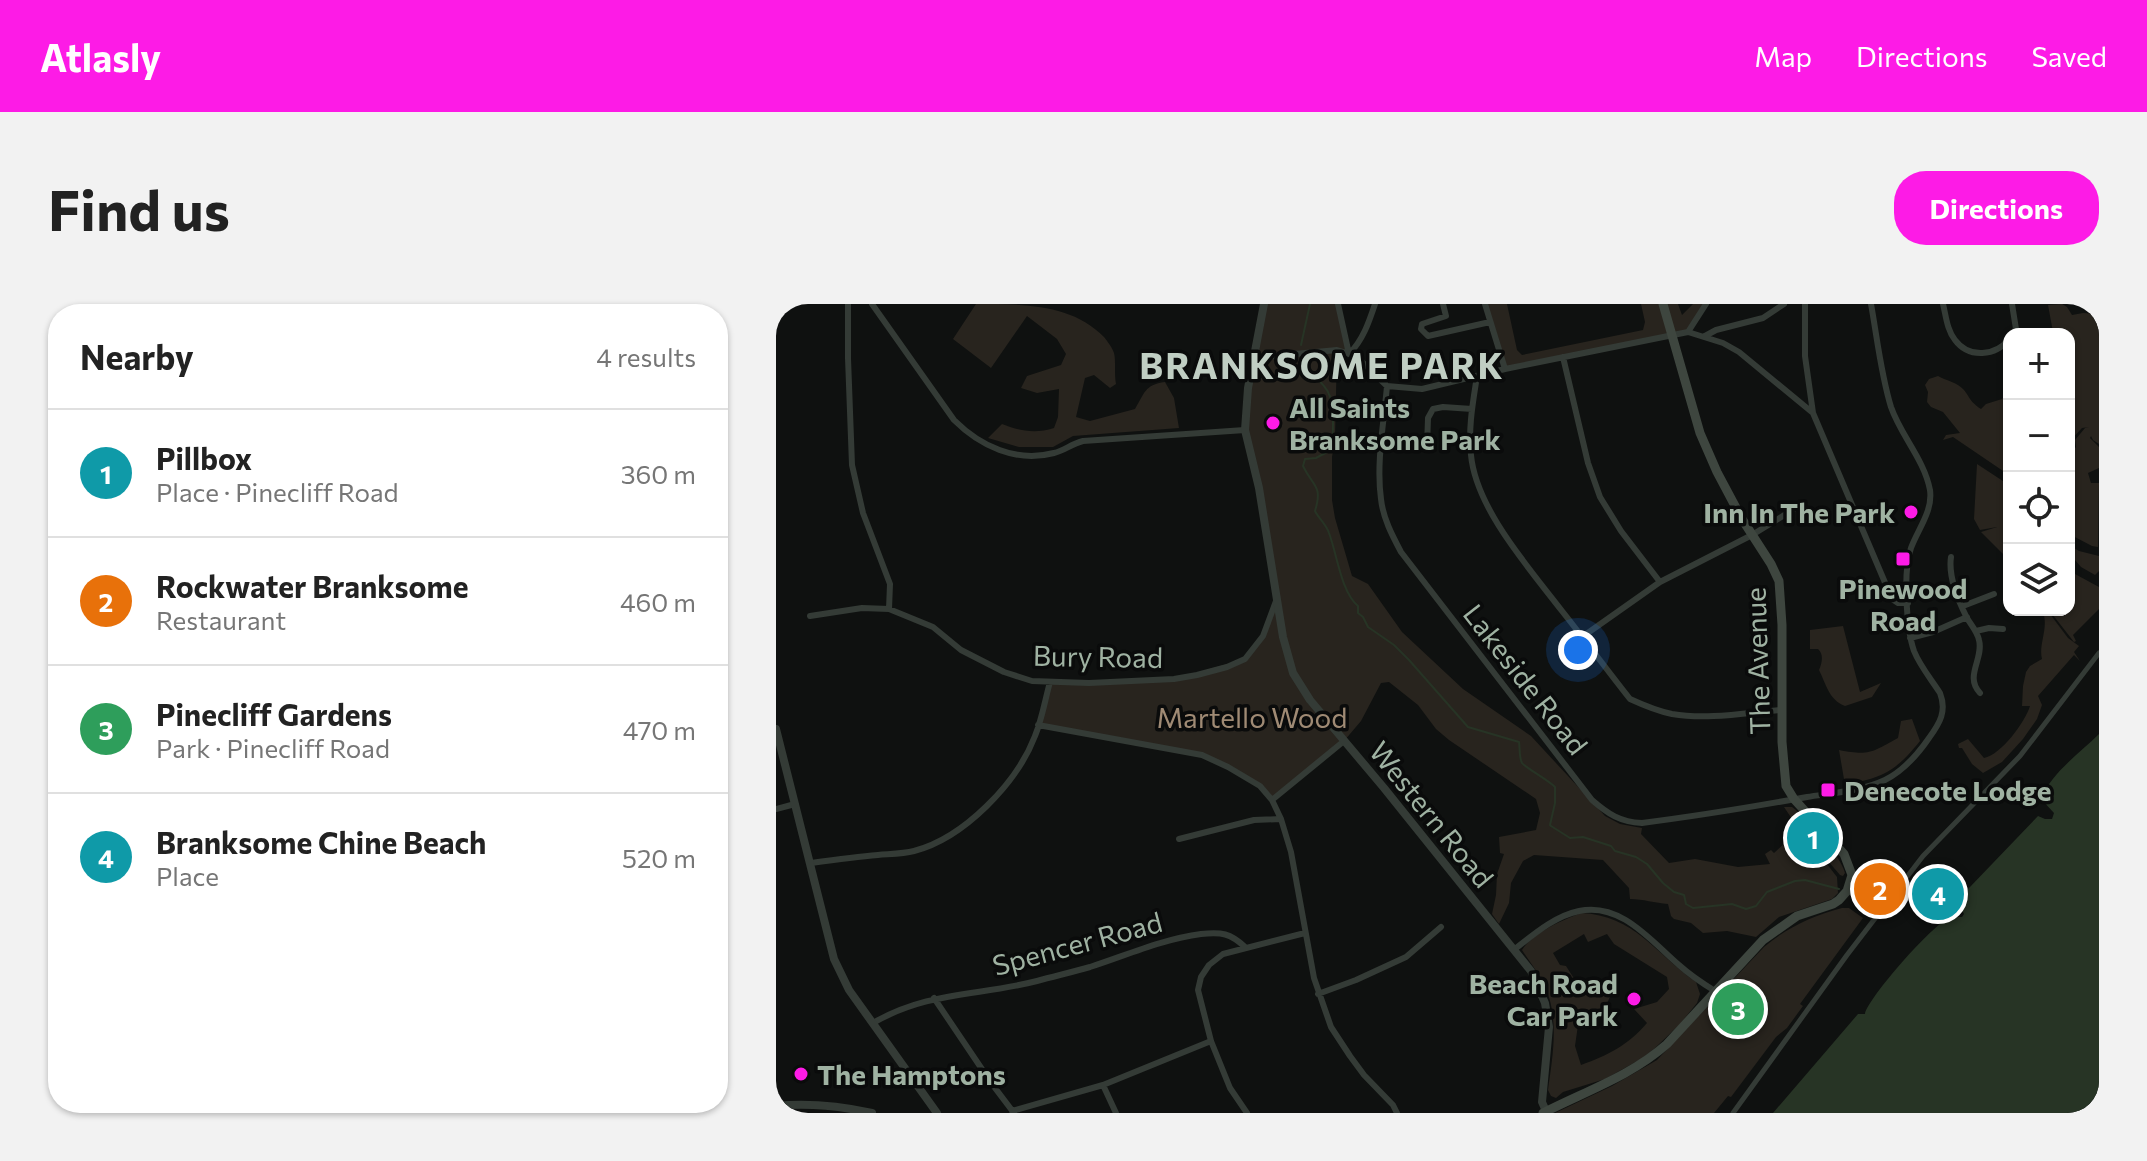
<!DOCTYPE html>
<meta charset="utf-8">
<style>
:root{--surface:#fff;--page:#f2f2f2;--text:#222;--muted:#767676;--line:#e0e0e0;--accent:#fd1be6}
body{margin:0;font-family:Commissioner,sans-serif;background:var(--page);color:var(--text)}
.controls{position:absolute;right:24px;top:24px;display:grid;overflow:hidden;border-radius:16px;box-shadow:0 2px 6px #0004}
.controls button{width:72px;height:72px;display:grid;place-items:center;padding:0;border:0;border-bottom:2px solid var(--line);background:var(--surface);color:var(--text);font:40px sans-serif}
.you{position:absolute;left:802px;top:346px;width:28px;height:28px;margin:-20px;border:6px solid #fff;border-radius:50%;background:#1a73e8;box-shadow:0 0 0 12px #1a73e833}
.badge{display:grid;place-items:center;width:52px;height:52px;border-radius:50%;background:var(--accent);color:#fff;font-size:26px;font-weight:700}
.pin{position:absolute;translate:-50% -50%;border:4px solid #fff;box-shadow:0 2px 8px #0006}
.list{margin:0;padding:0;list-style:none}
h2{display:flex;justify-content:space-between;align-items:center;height:104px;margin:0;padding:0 32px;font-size:34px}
h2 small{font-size:26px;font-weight:400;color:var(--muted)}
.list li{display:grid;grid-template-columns:52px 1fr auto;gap:24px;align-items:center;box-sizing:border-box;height:128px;padding:0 32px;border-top:2px solid var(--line)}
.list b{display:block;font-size:30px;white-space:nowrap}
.list p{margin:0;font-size:26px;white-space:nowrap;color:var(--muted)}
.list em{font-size:26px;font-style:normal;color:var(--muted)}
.icon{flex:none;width:44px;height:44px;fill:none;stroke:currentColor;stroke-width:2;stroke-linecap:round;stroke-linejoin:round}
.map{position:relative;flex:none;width:1323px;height:809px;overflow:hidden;border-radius:32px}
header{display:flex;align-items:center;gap:48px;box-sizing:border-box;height:112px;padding:0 40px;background:var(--accent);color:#fff}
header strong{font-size:38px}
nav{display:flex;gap:44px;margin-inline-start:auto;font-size:28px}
.intro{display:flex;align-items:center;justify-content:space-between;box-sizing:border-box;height:192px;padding:0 48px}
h1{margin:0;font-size:56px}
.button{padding:20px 36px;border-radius:32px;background:var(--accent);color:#fff;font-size:28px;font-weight:700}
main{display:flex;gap:48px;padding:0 48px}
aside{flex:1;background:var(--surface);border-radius:32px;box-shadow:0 2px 6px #0004}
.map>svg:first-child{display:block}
</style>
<header>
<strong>Atlasly</strong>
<nav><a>Map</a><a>Directions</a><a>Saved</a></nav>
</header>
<div class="intro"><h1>Find us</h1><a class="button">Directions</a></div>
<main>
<aside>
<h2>Nearby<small>4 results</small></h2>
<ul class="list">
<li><span class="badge" style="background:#0f9aa8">1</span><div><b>Pillbox</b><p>Place · Pinecliff Road</p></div><em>360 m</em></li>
<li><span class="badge" style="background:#e8710a">2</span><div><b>Rockwater Branksome</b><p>Restaurant</p></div><em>460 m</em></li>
<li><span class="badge" style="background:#2e9e5b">3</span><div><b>Pinecliff Gardens</b><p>Park · Pinecliff Road</p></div><em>470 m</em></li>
<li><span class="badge" style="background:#0f9aa8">4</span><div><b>Branksome Chine Beach</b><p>Place</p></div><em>520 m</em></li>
</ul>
</aside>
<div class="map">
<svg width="1323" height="809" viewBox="0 0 1323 809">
<rect width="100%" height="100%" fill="#0f1110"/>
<path fill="#28241e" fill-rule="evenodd" d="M200,0C248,0 296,0 328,33C331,37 336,43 338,49C340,56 338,70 340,80L334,84L318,71L309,74L300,113L314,117L359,105C369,89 368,81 389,78L398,94L403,124L297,132L277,143H243L212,134L226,120C244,127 259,130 278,124L282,113L283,85L261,89L245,84L251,72L285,61L290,50L281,35L251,12L215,64L177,35Z
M488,0H562L573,50L561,47L559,134L556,153V196L559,214L576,272L592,280L626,328L687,385L755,432L829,512L844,520L866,524L865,530L893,559L919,555L962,563L994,560L989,550L995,546L998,549L1011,537L1012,539L1018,534L1017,532L1024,527L1008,503H1016C1031,514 1065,552 1069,569L1067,572L1064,571L1046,550L1044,551L1061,573L1062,589L1056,595L1003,613L980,633L951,627L927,629L915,619L898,615L895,612L892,600C879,599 867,595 854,595L853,584L827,556L758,551L747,557L735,579L733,599L723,620L716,610L720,591L721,570L728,550L724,549L723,533L760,526L764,509L760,495L673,436L660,425L642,401L613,378L605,379L585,417L568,437L496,496L484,482L426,451L262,421L274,378L398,375L469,355L487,332L502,293L469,126Z
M709,0H731L741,46L746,51L867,26L869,18L865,0H902L906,11L917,0H930L912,28L729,65Z
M1286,0L1291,3L1296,11L1307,9L1323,10V140L1317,136L1315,132L1314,134L1323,143V164L1312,169L1315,179H1323L1322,243L1316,242L1293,230V151L1300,143L1299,136L1309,124L1313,123L1306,124L1293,138V30L1277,28L1272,1Z
M1162,72C1169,76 1182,79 1187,85C1195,94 1192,96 1205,105L1210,100L1226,95L1233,86V171L1177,133L1167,136L1170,131L1184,129L1167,108L1155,103L1151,98L1152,88L1149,81L1153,75Z
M1201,160L1233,181V225H1228L1233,226V256L1205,228L1221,223L1204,226L1198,215Z
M1293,241L1303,247L1323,252V267L1319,271L1305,263L1293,249Z
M1293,262L1299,270L1323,283V305L1297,331L1300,337L1298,338L1273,306H1293Z
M1266,306H1271L1292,334L1303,342L1298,348L1304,357L1298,351L1262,392L1266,401L1261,415L1247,435L1226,458L1207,469L1196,460L1186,444H1183L1182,440L1192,435L1208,454C1225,451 1249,418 1254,402H1246L1247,382L1250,368L1254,362L1266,355C1262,340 1274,322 1266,306Z
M1067,322L1084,388L1105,379L1096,393L1069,402C1053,396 1050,380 1043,366C1046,359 1048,350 1042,345H1034V326Z
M1136,415L1144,437C1119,468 1108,473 1069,481L1063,446C1094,452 1096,448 1122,434L1125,417Z
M1066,604H1073L1087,614L1024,700L1027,702L1011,724L1000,733L955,793L952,792L938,809H779L836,782L881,756L988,643C1012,623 1036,612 1066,604Z
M805,609C858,611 880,650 920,678L924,690L921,699L904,720L878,745L865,755L829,775L787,788L780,794L775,792L772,786C777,750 784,712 767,678C761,667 753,657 746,646C758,628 785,617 805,609ZM808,630L812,638L831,630L838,640L891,673L893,685L881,698L858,705L871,719C852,741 833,751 805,761L799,742L802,721L829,704L837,686L819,678L804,692H797L799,676L790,662L784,661L777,649Z"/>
<path fill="#273425" d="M1323,430V809H997L1082,710H1089C1092,694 1157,620 1173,614C1177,612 1182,613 1186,613L1188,610C1181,598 1185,594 1193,584L1262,512L1269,515H1276L1278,509L1265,495C1276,468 1303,450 1323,430Z"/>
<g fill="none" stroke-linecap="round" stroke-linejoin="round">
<path stroke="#273425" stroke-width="2" d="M525,41L534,0
M528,64C551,81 558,90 557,119C557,128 557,137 555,146L540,154L529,155L527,162C537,183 547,181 539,207C543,215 550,220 553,229C561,250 565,288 582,302V309L587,313L592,323L618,341L633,356L692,423L743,438C744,444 743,454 746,459C750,464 772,476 779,483V499L774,521L775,522L794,534L807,533L835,542L839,547L860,553L871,560L887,579L898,588L908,591L910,600L917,604L956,600L970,605L980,602L991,588L1019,577L1029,576L1063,585"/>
<path stroke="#343b36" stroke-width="5" d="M957,809L1071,651L1147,552L1244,452L1323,349"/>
<path stroke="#343b36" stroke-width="6" d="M72,0V54L76,161L87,209L114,280L113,305
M96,0L178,116C204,142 240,159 278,149C288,147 295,140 307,137L469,126
M562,0L573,50
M667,0L670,12L646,20L645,25L652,32L714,18
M709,0L729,65
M1029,0V52L1037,109
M1167,0C1170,12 1171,26 1179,36C1193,55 1220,52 1233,35
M912,28L930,0
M1236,30L1240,25L1236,0
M929,32L940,26L987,14L1008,0
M573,50C587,36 593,18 599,0
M787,53L812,159L824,193L845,227L884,278
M477,54L561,46L580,52L611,82L646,85L729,65L912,28L947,39L963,48L1037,109L1116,295L1122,299H1132
M701,72C697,98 692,124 695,151C700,205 754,265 786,307C809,336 831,366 854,395C867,401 881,407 896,410C931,416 969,409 1005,406
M611,82C608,117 600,160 605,195C607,214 616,231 625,248L816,496C832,510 844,518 866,519C921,512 976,503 1031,493C1056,489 1086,487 1109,476C1127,467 1142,450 1153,434C1164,419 1171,407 1164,389C1155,375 1144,362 1138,347C1130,324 1127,266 1135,244C1142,225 1157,207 1154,186C1148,155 1125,132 1115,103C1105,71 1101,33 1095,0
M651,143L652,114L657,105L667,103L696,105
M1175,253C1172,273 1182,296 1191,314C1195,321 1201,327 1203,336C1208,355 1188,372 1204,389
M1187,302L1218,290
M34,312L86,304L113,305L157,323L185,346L228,368L256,377L313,379L398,375L421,371L451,363L469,355L487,332L500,297
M1200,327L1213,324L1227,325
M806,333L884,278L976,231L1018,205
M1134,334L1157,328L1191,313
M262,421L426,451L452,463L484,482L496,496L505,515L515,548L538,674L555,723L574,752L588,771L617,801L621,809
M496,496L568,437
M0,505L19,500
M403,535L478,516L505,515
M35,559C57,556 79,553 102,551C113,550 127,550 138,547C188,534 241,479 259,432C266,415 269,396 274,378
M739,645C758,630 779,612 803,607C845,598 875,637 903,661C914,671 926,679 939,687
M542,690L580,676L630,653L665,623
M158,694L216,780L238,809
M97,719C152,687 203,692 261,677C279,672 297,668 314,663C351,651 387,635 425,630C446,628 454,629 469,643
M327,781L340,809
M236,807L327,781L435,737
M471,809L454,784L435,737L422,686L425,673L433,661L447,650L529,629"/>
<path stroke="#343b36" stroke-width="8" d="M488,0L472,84L469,126L483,184L507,333L517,369L534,396L608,484L755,667L769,699L773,723L766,798L770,807
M0,425L58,655L73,686L161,809
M0,802C32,799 64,802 96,809"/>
<path stroke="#3e463f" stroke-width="9" d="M767,809C810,787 855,772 891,740L987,636L1021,612L1057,600L1063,596L1071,587L1076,571L1068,550L1018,495L1010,482L1006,438V321L1003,277L995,260L966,215L941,168L924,129L887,0"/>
</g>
<g fill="#fd1be6" stroke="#0a0b0b" stroke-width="3">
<circle cx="497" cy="119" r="8"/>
<circle cx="1135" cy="208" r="8"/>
<rect x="1119" y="247" width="16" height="16" rx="4"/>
<rect x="1044" y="478" width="16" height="16" rx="4"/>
<circle cx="858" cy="695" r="8"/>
<circle cx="25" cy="770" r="8"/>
</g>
<g text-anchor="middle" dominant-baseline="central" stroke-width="7" stroke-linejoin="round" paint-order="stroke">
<g font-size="28" font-weight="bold" fill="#9fb2a2" stroke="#0a0b0b" text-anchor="start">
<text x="513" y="103">All Saints<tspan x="513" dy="32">Branksome Park</tspan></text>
<text x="1119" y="208" text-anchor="end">Inn In The Park</text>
<text x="1127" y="284" text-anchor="middle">Pinewood<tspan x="1127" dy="32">Road</tspan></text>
<text x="1068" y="486">Denecote Lodge</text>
<text x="842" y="679" text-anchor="end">Beach Road<tspan x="842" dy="32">Car Park</tspan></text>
<text x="41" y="770">The Hamptons</text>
</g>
<g font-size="28" fill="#9fb2a2" stroke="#0a0b0b">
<text transform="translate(322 352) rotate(1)">Bury Road</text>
<text transform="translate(981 357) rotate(-92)">The Avenue</text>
<text transform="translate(750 375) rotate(52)">Lakeside Road</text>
<text transform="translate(656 510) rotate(51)">Western Road</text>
<text transform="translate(301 639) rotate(-15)">Spencer Road</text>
</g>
<g font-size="28" fill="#9f8a74" stroke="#0a0b0b">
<text x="476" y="413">Martello Wood</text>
</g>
<g font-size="36" font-weight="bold" letter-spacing="2" fill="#c0cec3" stroke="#0a0b0b">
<text x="546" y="60">BRANKSOME PARK</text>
</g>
</g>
</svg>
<div class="controls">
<button>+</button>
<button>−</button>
<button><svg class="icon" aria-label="locate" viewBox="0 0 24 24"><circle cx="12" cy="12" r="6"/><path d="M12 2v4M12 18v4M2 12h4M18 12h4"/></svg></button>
<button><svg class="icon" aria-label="layers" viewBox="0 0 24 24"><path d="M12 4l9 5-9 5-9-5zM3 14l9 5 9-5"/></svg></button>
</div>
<div class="you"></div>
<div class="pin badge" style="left:1037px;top:534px;background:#0f9aa8">1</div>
<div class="pin badge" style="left:1104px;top:585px;background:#e8710a">2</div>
<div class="pin badge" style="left:962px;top:705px;background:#2e9e5b">3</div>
<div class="pin badge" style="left:1162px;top:590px;background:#0f9aa8">4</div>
</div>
</main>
